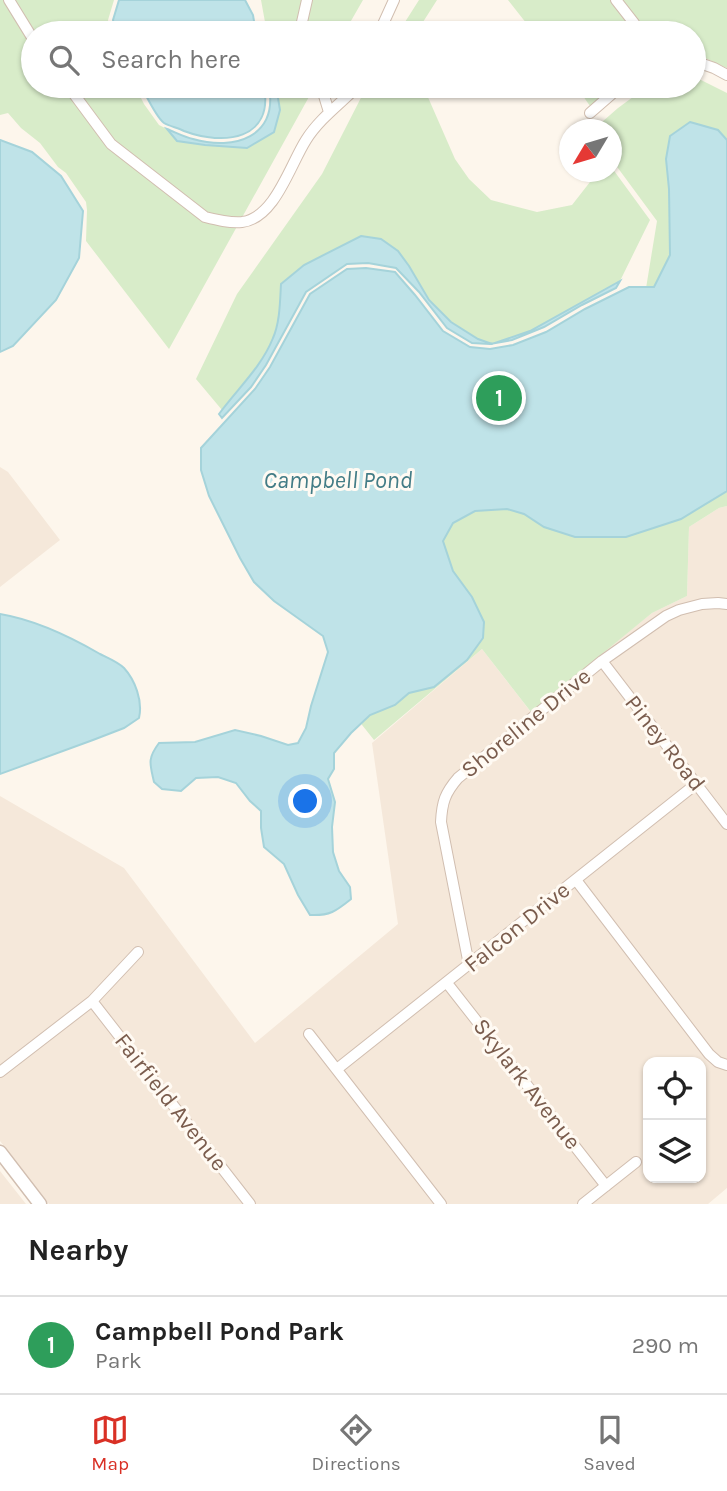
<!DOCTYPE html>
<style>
:root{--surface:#fff;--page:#f2f2f2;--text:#222;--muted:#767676;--line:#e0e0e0;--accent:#d93025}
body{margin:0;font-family:Karla,sans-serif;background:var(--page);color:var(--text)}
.controls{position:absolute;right:21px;bottom:21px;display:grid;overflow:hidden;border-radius:14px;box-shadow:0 2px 5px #0004}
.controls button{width:63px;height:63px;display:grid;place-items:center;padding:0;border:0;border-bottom:2px solid var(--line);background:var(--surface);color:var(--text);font:35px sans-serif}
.compass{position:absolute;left:559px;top:119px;width:63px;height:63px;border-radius:50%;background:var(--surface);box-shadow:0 2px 5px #0004;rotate:232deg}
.you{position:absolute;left:306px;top:802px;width:24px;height:24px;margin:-18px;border:5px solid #fff;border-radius:50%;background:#1a73e8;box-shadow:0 0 0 10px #1a73e833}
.badge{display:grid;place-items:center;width:46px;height:46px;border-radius:50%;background:var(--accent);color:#fff;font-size:23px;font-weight:700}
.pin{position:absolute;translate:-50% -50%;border:4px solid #fff;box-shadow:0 2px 7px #0006}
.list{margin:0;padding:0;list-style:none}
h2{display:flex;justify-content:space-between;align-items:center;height:91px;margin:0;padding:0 28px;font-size:30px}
h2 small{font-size:23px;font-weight:400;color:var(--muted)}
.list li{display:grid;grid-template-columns:46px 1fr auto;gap:21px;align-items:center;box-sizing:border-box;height:98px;padding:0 28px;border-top:2px solid var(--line)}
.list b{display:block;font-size:26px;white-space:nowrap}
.list p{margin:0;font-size:23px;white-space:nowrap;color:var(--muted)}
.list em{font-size:23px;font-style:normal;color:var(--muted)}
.icon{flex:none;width:38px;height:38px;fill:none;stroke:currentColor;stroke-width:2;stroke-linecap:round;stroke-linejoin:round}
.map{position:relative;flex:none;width:727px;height:1204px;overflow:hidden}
.search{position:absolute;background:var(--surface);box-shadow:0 2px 5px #0004;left:21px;right:21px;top:21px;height:77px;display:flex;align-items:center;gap:18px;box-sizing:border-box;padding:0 24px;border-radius:38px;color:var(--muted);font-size:26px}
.sheet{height:189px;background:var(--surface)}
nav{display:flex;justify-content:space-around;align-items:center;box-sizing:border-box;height:98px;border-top:2px solid var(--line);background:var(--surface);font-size:19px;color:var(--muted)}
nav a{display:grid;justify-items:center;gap:4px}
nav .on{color:var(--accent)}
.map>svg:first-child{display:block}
</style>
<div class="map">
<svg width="727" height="1204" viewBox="0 0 727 1204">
<rect width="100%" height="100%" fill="#fdf6ec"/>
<path fill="#f5e8da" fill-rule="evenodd" d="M0,467L8,472L60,540L0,587Z
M727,506V1188L708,1204H49L0,1141V796L124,868L255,1043L398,924L372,743L482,649L530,711L652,613L687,596L689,527L719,508ZM648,1062H701V1178H648Z
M0,1171L26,1204H0Z"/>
<path fill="#d8ecc9" d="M0,0H114L108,20L111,33H33V86H135L144,104L159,125L167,129L177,141L205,145L247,148L280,110L276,86H315L169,349L86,241L87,210L86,202L66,173L58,167L40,143L21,128L8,113L0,115Z
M261,0H363L344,33H267Z
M419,0H437L416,33H398Z
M508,0H727V68L705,58L694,55V33H534Z
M694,78L699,79L727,93V506L719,508L689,527L687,596L652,613L531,712L482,649L374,740L343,701L501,380L640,325L657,221L612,160V130L594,129L618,108L648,86H694Z
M367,86H425L427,95L455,159L469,179L491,200L537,212L572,205L590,182L592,172H612V168L650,220L620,281L530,331L492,344L478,339L451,322L429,300L409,266L381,239L281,284C280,301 280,322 273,338C262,365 241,388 222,410L196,379L237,294L322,174Z
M576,86H613L590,106Z"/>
<path fill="#bfe3e8" stroke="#a5d3da" stroke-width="2" d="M119,0H245L253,15L256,33H116L113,20Z
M141,86H264C274,140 224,146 184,131C178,128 169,126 164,123C156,117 146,95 141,86Z
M269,86H276L280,110L274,132L247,148L205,145L177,141L167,129C175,132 184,137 193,139C235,151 278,137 269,86Z
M690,122L718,130L727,140V491L681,519L626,537H575L544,527L524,514L507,509L475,511L453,523L443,541L453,571L472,597L484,622L483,638L467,660L434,687L409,693L395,705L370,715L351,733L334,753V769L328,779L335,802L332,827L333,852L339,871L350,887L351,899C336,911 330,916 310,915L298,895L284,864L264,847L261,828V811L250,801L236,783L218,777L196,778L181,791L162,789L154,782C150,764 147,759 159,743L195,742L235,730L261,736L288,745L298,743L306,728L311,706L328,652L323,636L274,601L254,582L240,558L209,496L201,470V448L255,389L270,367L310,294L347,269L366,268L395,272L415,295L443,331L470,347L490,349L513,345L546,332L585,309L629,287H654L670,255L669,189L666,159L670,136Z
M0,140L32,152L61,176L83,211L79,258L56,300L13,346L0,352Z
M361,236L381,239L398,251L409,266L429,300L451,322L478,339L492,344L530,331L620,281L616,288L582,305L544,327L512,340L490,344L472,343L447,328L419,292L396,268L368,263L347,264L306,292L266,365L251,387L222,418L219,414C237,389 261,368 273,338C280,322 280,301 281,284L304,265Z
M0,614C36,620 69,636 100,654C108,658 118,662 124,668C135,680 143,701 139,718L124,728L93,740L0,774Z"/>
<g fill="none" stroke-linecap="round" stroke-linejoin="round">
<g stroke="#d1beb0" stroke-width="12">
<path id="minor" d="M9,0L33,39
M616,0L634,23L638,33
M304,33L302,22L307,0
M379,33L394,0
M694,61L714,68L727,75
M68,86L111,144L205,217C217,220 229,223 242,222C275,218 290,165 306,140C319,119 340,104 358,86
M321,86L329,112
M590,113L621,86
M602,661L727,824
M576,880L709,1054L718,1062L727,1065
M469,965L441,822C442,802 445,793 458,778L602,661L666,616L679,610L702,604L718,603L727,604
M447,983L606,1186
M92,1001L250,1204
M309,1034L441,1204
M337,1069L696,784
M0,1072L92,1001L138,952
M583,1204L636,1162"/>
</g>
<g stroke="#d1beb0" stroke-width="15">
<path id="tertiary" d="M0,1152L40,1204"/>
</g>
<use href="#minor" stroke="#fff" stroke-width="10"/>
<use href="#tertiary" stroke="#fff" stroke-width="12"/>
</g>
<g text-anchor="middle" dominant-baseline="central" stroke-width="6" stroke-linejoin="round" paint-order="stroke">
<g font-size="23" fill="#7a5c4d" stroke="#fffaf3">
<text transform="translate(526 723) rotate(-39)">Shoreline Drive</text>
<text transform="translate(665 743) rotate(52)">Piney Road</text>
<text transform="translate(517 927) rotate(-39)">Falcon Drive</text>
<text transform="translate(527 1084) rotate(52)">Skylark Avenue</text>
<text transform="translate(171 1102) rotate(52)">Fairfield Avenue</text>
</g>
<g font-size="24" font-style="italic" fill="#437c86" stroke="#fffaf3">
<text x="338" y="480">Campbell Pond</text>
</g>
</g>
</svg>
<div class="controls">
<button><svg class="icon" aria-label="locate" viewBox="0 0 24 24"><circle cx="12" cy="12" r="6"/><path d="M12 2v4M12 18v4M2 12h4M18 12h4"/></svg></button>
<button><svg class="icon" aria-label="layers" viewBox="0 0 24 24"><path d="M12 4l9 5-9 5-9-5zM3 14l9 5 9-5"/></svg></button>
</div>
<svg class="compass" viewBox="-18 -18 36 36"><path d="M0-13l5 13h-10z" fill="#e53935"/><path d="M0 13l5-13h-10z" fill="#767676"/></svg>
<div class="you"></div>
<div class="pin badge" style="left:499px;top:398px;background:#2e9e5b">1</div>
<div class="search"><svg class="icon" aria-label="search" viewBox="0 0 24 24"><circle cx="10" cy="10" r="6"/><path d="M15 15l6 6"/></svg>Search here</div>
</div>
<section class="sheet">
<h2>Nearby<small></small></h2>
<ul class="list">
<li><span class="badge" style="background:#2e9e5b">1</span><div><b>Campbell Pond Park</b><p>Park</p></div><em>290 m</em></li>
</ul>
</section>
<nav>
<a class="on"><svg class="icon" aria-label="map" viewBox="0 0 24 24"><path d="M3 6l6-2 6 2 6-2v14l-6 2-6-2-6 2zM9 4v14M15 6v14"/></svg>Map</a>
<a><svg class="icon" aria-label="directions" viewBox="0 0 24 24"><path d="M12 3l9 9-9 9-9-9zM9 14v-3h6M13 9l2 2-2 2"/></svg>Directions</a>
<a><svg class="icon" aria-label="saved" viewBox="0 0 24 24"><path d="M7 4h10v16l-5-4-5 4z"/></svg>Saved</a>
</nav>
